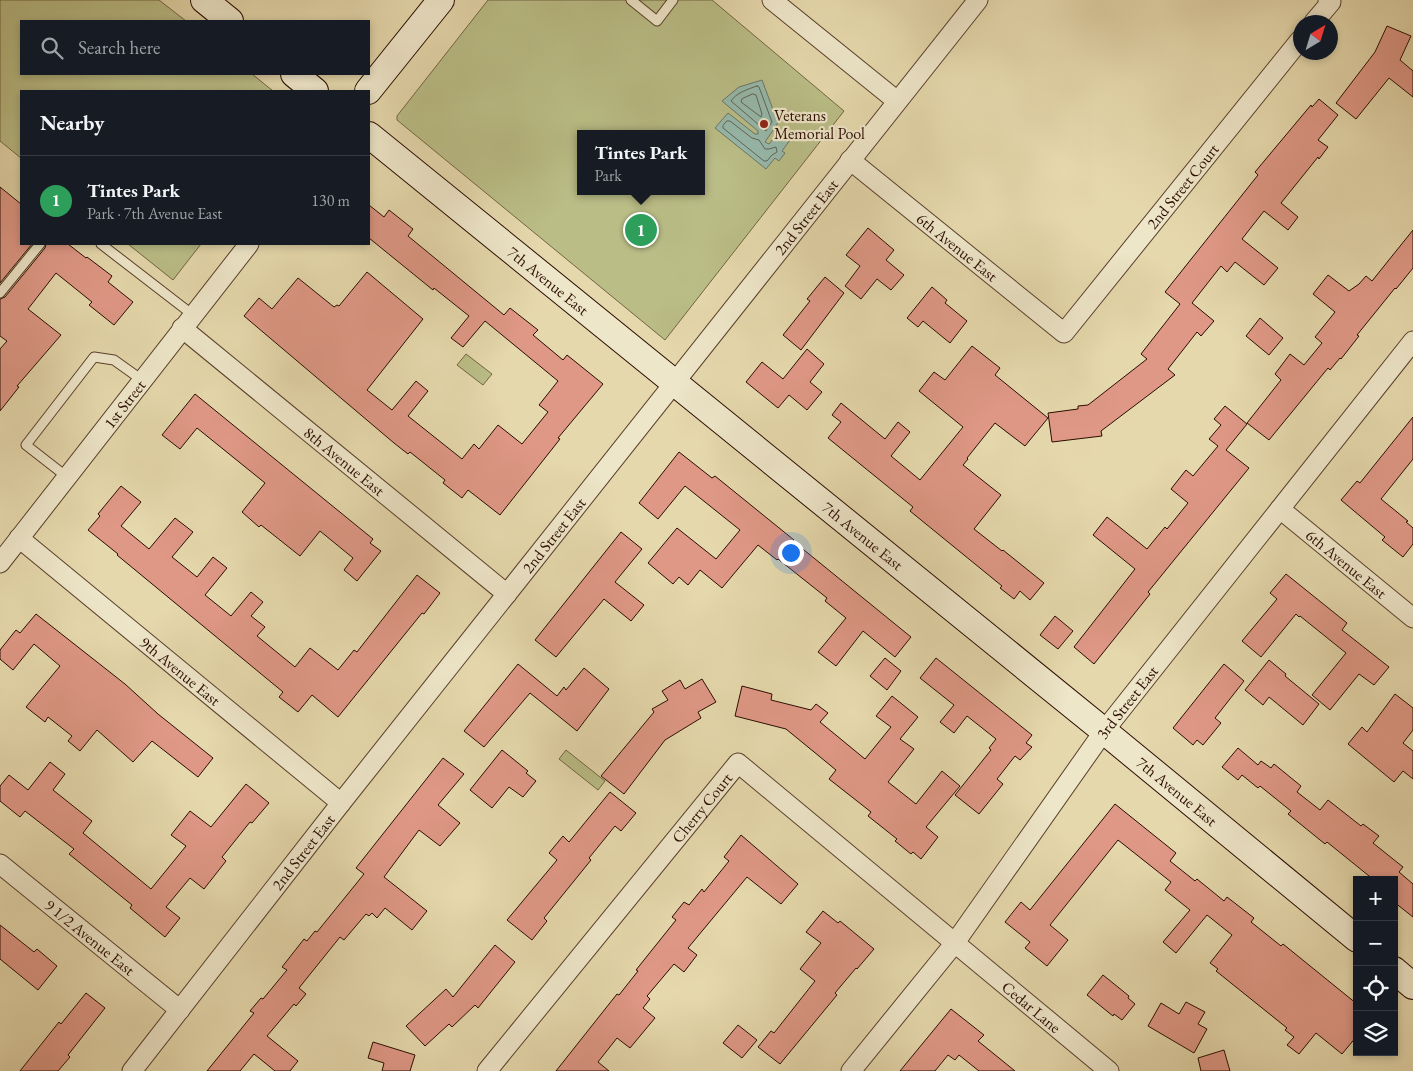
<!DOCTYPE html>
<meta charset="utf-8">
<style>
:root{--surface:#171b24;--page:#20242c;--text:#f1f3f6;--muted:#9ea1a6;--line:#363941;--accent:#d93025}
body{margin:0;font-family:"EB Garamond",serif;background:var(--page);color:var(--text)}
.controls{position:absolute;right:15px;bottom:15px;display:grid;overflow:hidden;border-radius:0px;box-shadow:0 2px 8px #0003}
.controls button{width:45px;height:45px;display:grid;place-items:center;padding:0;border:0;border-bottom:1px solid var(--line);background:var(--surface);color:var(--text);font:25px sans-serif}
.compass{position:absolute;left:1293px;top:15px;width:45px;height:45px;border-radius:50%;background:var(--surface);box-shadow:0 2px 8px #0003;rotate:38deg}
.you{position:absolute;left:790px;top:552px;width:18px;height:18px;margin:-12px;border:4px solid #fff;border-radius:50%;background:#1a73e8;box-shadow:0 0 0 8px #1a73e833}
.badge{display:grid;place-items:center;width:32px;height:32px;border-radius:50%;background:var(--accent);color:#fff;font-size:16px;font-weight:700}
.pin{position:absolute;translate:-50% -50%;border:2px solid #fff;box-shadow:0 1px 5px #0006}
.popup{position:absolute;left:577px;top:130px;width:128px;height:65px;box-sizing:border-box;display:grid;place-content:center;border-radius:0px;background:var(--surface);filter:drop-shadow(0 1px 4px #0005);font-size:16px;white-space:nowrap;color:var(--muted)}
.popup b{font-size:19px;color:var(--text)}
.popup::after{content:'';position:absolute;left:50%;top:100%;margin-left:-10px;border:10px solid transparent;border-top-color:var(--surface)}
.list{margin:0;padding:0;list-style:none}
h2{display:flex;justify-content:space-between;align-items:center;height:65px;margin:0;padding:0 20px;font-size:21px}
h2 small{font-size:16px;font-weight:400;color:var(--muted)}
.list li{display:grid;grid-template-columns:32px 1fr auto;gap:15px;align-items:center;box-sizing:border-box;height:90px;padding:0 20px;border-top:1px solid var(--line)}
.list b{display:block;font-size:19px;white-space:nowrap}
.list p{margin:0;font-size:16px;white-space:nowrap;color:var(--muted)}
.list em{font-size:16px;font-style:normal;color:var(--muted)}
.icon{flex:none;width:28px;height:28px;fill:none;stroke:currentColor;stroke-width:2;stroke-linecap:round;stroke-linejoin:round}
.map{position:relative;flex:none;width:1413px;height:1071px;overflow:hidden}
.search{position:absolute;background:var(--surface);box-shadow:0 2px 8px #0003;left:20px;top:20px;width:350px;height:55px;display:flex;align-items:center;gap:12px;box-sizing:border-box;padding:0 18px;border-radius:0px;color:var(--muted);font-size:19px}
.panel{position:absolute;background:var(--surface);box-shadow:0 2px 8px #0003;left:20px;top:90px;width:350px;height:155px;border-radius:0px}
.map>svg:first-child{display:block}
</style>
<div class="map">
<svg width="1413" height="1071" viewBox="0 0 1413 1071">
<rect width="100%" height="100%" fill="#e5d8ac"/>
<filter id="stains"><feTurbulence type="fractalNoise" baseFrequency=".004" numOctaves="4"/><feColorMatrix values="0 0 0 0 .2 0 0 0 0 .09 0 0 0 0 .02 0 0 0 .5 -.17"/></filter>
<radialGradient id="worn" r=".72"><stop offset=".6" stop-color="#630" stop-opacity="0"/><stop offset="1" stop-color="#630" stop-opacity=".3"/></radialGradient>
<path fill="#babd86" stroke="#726443" fill-rule="evenodd" d="M0,0H159L186,21H21V74H252L273,91H21V158L0,141Z
M488,0H712L844,111L665,340L397,120V116ZM581,134H701V191H581Z
M128,244H201L173,280Z
M466,354L492,374L483,385L457,365Z
M566,750L605,781L598,790L559,759Z"/>
<path fill="#96b9ab" stroke="#6b7467" d="M762,80L778,123L765,142L769,144L780,131L790,140L782,151L785,153L779,161L775,158L766,169L715,128L728,113L755,134H758V131L722,101L739,87Z"/>
<g fill="none" stroke-linecap="round" stroke-linejoin="round">
<path stroke="#606256" stroke-width="1" d="M757,86L759,87L772,122L766,131L731,101C736,93 748,89 757,86Z
M753,94L756,95L762,114L761,117L741,102L742,99Z
M727,121H730L752,138L759,140L765,149H769L776,147L777,152L772,155L767,161H764L723,128V126Z"/>
</g>
<path fill="#df9886" stroke="#2a0c00" d="M1387,26L1411,36L1400,60L1413,71V97L1389,78L1356,119L1336,103L1375,52Z
M1319,99L1338,115L1318,140L1328,147L1319,159L1318,157L1281,203L1298,217L1288,230L1264,211L1242,239L1278,268L1264,285L1235,262L1227,272L1221,266L1192,303L1214,321L1201,336L1197,332L1168,369L1175,375L1101,431L1102,436L1052,442L1048,413L1078,409V406L1088,405L1147,359L1141,354L1180,304L1165,292L1258,175L1255,172L1311,105L1312,107Z
M0,187L21,204V244H32L0,283Z
M369,205L384,217L389,210L413,229L408,236L504,315L510,308L538,330L533,335L563,360L567,355L603,384L558,438L560,439L500,515L468,490L462,498L443,483L445,480L410,452L408,454L394,443L244,316L259,298L272,309L298,278L334,307L337,305L339,306L367,272L423,319L367,390L392,410L416,381L428,391L408,416L462,459L474,444L479,449L498,425L522,444L548,412L539,405L558,381L485,321L463,347L451,338L469,316L434,288L433,290L369,238Z
M868,228L894,250L886,260L904,275L891,290L877,279L861,299L845,286L860,266L846,255Z
M1413,230V268L1396,289L1395,288L1357,335L1359,336L1341,359L1340,358L1330,370L1328,368L1269,440L1247,423L1281,380L1275,374L1290,354L1304,365L1322,343L1315,337L1335,312L1313,294L1328,275L1349,291L1359,284L1366,276L1372,281Z
M46,244H68L86,258L87,257L112,276L108,282L133,302L114,325L89,305L92,302L56,273L28,309L61,335L17,386L19,387L0,411V349L7,341L0,336V299L5,297L45,248Z
M825,277L844,293L801,350L783,335L810,301L807,299Z
M932,287L947,300L945,303L967,321L950,343L923,321L918,327L907,318Z
M1260,318L1283,338L1269,355L1246,336Z
M972,346L1000,368L995,375L1048,418L1025,446L995,423L967,458L968,459L963,465L1001,495L974,529L1002,551L1003,550L1044,583L1030,600L1020,591L1014,599L1000,588L1002,586L910,511L913,507L828,438L841,422L832,415L841,403L885,439L898,422L910,432L891,456L920,480L963,427L919,391L934,372L945,380Z
M807,349L824,364L810,382L822,392L807,410L789,395L778,408L746,382L762,362L783,379Z
M195,394L373,539L370,543L381,551L357,581L344,570L353,558L320,531L300,556L261,525L259,527L242,512L265,483L197,428L180,449L162,435Z
M1225,406L1247,424L1226,450L1249,468L1148,592L1150,594L1094,664L1074,647L1135,569L1093,535L1107,517L1147,549L1165,527L1167,529L1188,503L1171,489L1186,470L1193,476L1218,446L1209,439L1221,425L1214,419Z
M1413,417V459L1381,499L1408,521L1406,522L1413,528V544L1403,557L1382,540L1385,537L1341,500L1357,481L1360,483Z
M679,452L712,478L715,476L794,540L793,541L911,637L895,657L863,631L836,666L818,652L846,618L825,601L827,598L778,559L777,560L758,545L722,588L700,570L688,585L679,577L673,584L648,563L677,528L716,559L740,530L685,486L658,519L639,503Z
M121,486L141,502L121,526L149,549L175,518L193,532L172,557L197,577L213,557L227,568L205,595L231,616L251,592L263,602L251,616L265,627L257,636L295,667L310,648L338,670L354,650L357,652L417,575L440,593L424,614L422,613L338,717L312,695L298,712L279,697L283,692L117,555L118,554L88,530L100,516L98,514Z
M621,532L642,549L615,582L644,605L631,621L604,599L556,657L535,640Z
M1286,574L1347,623L1342,630L1389,667L1374,685L1359,674L1330,710L1312,695L1346,653L1300,616L1299,617L1296,614L1261,657L1242,641L1277,599L1270,593Z
M36,614L125,684L158,714L213,758L198,777L152,741L133,762L97,730L80,751L68,741L72,736L48,717L45,722L26,707L60,666L34,644L13,670L0,659V650L16,630L20,633Z
M1055,616L1073,631L1058,649L1040,635Z
M885,658L901,671L887,690L870,676Z
M936,658L1032,735L1026,743L1032,747L1020,760L1015,756L997,779L1003,784L979,814L955,795L991,750L989,748L996,739L967,716L954,733L940,722L954,705L920,678Z
M1269,660L1286,674L1285,676L1319,704L1303,725L1269,697L1263,705L1245,690Z
M518,664L557,696L564,687L566,690L584,668L609,689L577,731L530,693L484,747L464,731Z
M1224,664L1244,681L1215,718L1221,723L1203,745L1197,740L1193,745L1173,728Z
M702,679L716,702L698,712L701,718L665,740L624,794L601,776L654,712L652,709L668,700L662,691L680,680L685,689Z
M742,686L772,694L771,700L811,710L816,704L828,713L820,722L865,759L891,727L876,716L892,696L918,717L900,739L914,749L888,782L916,804L942,771L960,786L926,827L938,837L921,859L913,852L911,854L895,841L897,839L868,816L871,812L829,779L836,770L786,729L735,716Z
M1395,694L1413,708V730L1403,743L1413,751V779L1403,771L1394,782L1348,744L1362,727L1367,732Z
M1238,748L1258,765L1261,761L1271,768L1274,764L1301,786L1297,792L1320,810L1328,800L1361,826L1363,824L1379,836L1373,843L1403,867L1399,872L1413,884V917L1394,902V879L1374,880L1327,842L1325,844L1288,814L1291,811L1260,786L1258,788L1242,775L1238,780L1222,767Z
M502,750L528,771L526,773L536,781L523,797L509,787L492,808L470,790Z
M443,758L464,774L438,805L460,823L440,846L419,830L384,877L427,911L412,930L385,908L377,918L372,913L369,916L366,914L344,940L340,937L299,988L306,994L296,1006L294,1004L267,1036L298,1061L290,1071H275L254,1054L240,1071H207L254,1013L250,1011L261,998L263,999L287,970L282,967L304,939L307,941L315,931L317,932L364,874L356,868Z
M50,762L65,774L53,790L92,821L83,833L151,889L186,846L171,835L190,811L211,827L246,784L269,803L252,823L250,822L222,857L226,861L204,889L190,878L166,907L180,918L165,937L130,908L132,905L69,854L74,849L25,811L20,817L0,801V786L9,775L28,790Z
M610,792L636,813L621,831L615,826L589,858L591,860L544,918L547,921L532,940L507,920L557,860L549,853L563,836L569,842Z
M1115,804L1176,853L1170,861L1195,881L1197,879L1224,901L1227,897L1254,918L1251,922L1281,946L1283,944L1357,1004V1036L1342,1054L1316,1033L1299,1054L1287,1045L1294,1037L1285,1030L1287,1028L1216,971L1218,969L1210,963L1232,935L1207,915L1176,953L1163,942L1190,910L1165,890L1171,882L1118,840L1050,925L1068,940L1047,966L1025,948L1030,942L1005,922L1021,902L1030,910Z
M741,835L798,884L781,904L747,877L688,948L697,955L684,972L674,964L647,996L650,999L643,1008L655,1018L630,1048L617,1038L598,1062L609,1071H556L617,994L619,995L638,971L636,970L676,920L672,917L684,902L689,905L702,889L704,892L729,861L724,857Z
M823,911L838,923L840,921L874,949L857,969L856,968L835,993L837,995L780,1064L758,1047L771,1031L774,1033L815,981L800,969L821,943L806,932Z
M0,925L34,952L37,949L57,966L38,990L0,959Z
M495,945L515,962L478,1008L475,1005L452,1027L449,1024L425,1046L406,1026L446,989L453,997Z
M1103,975L1129,996L1128,998L1135,1004L1122,1020L1114,1014L1113,1016L1087,995Z
M86,993L105,1008L68,1055L70,1057L58,1071H20L59,1022L61,1024Z
M1186,1002L1205,1012L1198,1024L1207,1029L1194,1053L1148,1026L1161,1003L1179,1014Z
M951,1009L984,1035L978,1041L1015,1071H979L959,1055L955,1060L948,1055L935,1071H900Z
M738,1025L757,1040L742,1058L723,1043Z
M373,1042L415,1055L410,1071H382L384,1063L368,1058Z
M1224,1050L1230,1071H1201L1198,1058Z"/>
<g fill="none" stroke-linecap="round" stroke-linejoin="round">
<g stroke="#593f2b" stroke-width="11">
<path id="lane" d="M631,0L657,21L673,0
M101,244L193,315
M0,293L40,244
M67,477L26,445L94,357L114,360L142,380"/>
</g>
<g stroke="#593f2b" stroke-width="21">
<g id="street">
<path d="M772,0L897,101"/>
<path d="M1314,22L1331,2L1328,0"/>
<path id="s1" d="M850,160L1064,333L1300,40"/>
<path id="s2" d="M182,328L507,594"/>
<path id="s3" d="M1280,509L1413,618"/>
<path id="s4" d="M19,538L341,803"/>
<path id="s5" d="M0,563L249,244"/>
<path id="s6" d="M0,864L180,1010"/>
<path id="s7" d="M132,1071L341,803L978,0"/>
<path id="s8" d="M487,1071L738,763L1109,1071"/>
<path id="s9" d="M851,1071L954,944L1104,731L1413,341"/>
</g>
</g>
<g stroke="#2a0c00" stroke-width="28">
<g id="secondary">
<path d="M204,0L230,21"/>
<path d="M294,74L315,91"/>
<path d="M368,91L441,0"/>
<path id="s10" d="M369,135L1104,731L1357,939"/>
<path d="M1394,970L1413,986"/>
</g>
</g>
<use href="#lane" stroke="#eee6c9" stroke-width="9"/>
<use href="#street" stroke="#eee6c9" stroke-width="19"/>
<use href="#secondary" stroke="#eee6c9" stroke-width="26"/>
</g>
<circle fill="#8f2418" stroke="#eee6c9" stroke-width="2" cx="764" cy="124" r="5"/>
<g text-anchor="middle" dominant-baseline="central" stroke-width="4.5" stroke-linejoin="round" paint-order="stroke">
<g font-size="16" fill="#2a0c00" stroke="#eee6c9" text-anchor="start">
<text x="774" y="115">Veterans<tspan x="774" dy="18">Memorial Pool</tspan></text>
</g>
<g font-size="16" fill="#2a0c00" stroke="#eee6c9">
<text stroke="none"><textPath href="#s1" startOffset="464">2nd Street Court</textPath></text>
<text stroke="none"><textPath href="#s7" startOffset="1088">2nd Street East</textPath></text>
<text stroke="none"><textPath href="#s1" startOffset="138">6th Avenue East</textPath></text>
<text stroke="none"><textPath href="#s10" startOffset="231">7th Avenue East</textPath></text>
<text stroke="none"><textPath href="#s5" startOffset="202">1st Street</textPath></text>
<text stroke="none"><textPath href="#s2" startOffset="210">8th Avenue East</textPath></text>
<text stroke="none"><textPath href="#s7" startOffset="682">2nd Street East</textPath></text>
<text stroke="none"><textPath href="#s10" startOffset="636">7th Avenue East</textPath></text>
<text stroke="none"><textPath href="#s3" startOffset="86">6th Avenue East</textPath></text>
<text stroke="none"><textPath href="#s4" startOffset="209">9th Avenue East</textPath></text>
<text stroke="none"><textPath href="#s9" startOffset="461">3rd Street East</textPath></text>
<text stroke="none"><textPath href="#s10" startOffset="1041">7th Avenue East</textPath></text>
<text stroke="none"><textPath href="#s8" startOffset="340">Cherry Court</textPath></text>
<text stroke="none"><textPath href="#s7" startOffset="278">2nd Street East</textPath></text>
<text stroke="none"><textPath href="#s6" startOffset="116">9 1/2 Avenue East</textPath></text>
<text stroke="none"><textPath href="#s8" startOffset="779">Cedar Lane</textPath></text>
</g>
</g>
<rect width="100%" height="100%" filter="url(#stains)"/>
<rect width="100%" height="100%" fill="url(#worn)"/>
</svg>
<div class="controls">
<button>+</button>
<button>−</button>
<button><svg class="icon" aria-label="locate" viewBox="0 0 24 24"><circle cx="12" cy="12" r="6"/><path d="M12 2v4M12 18v4M2 12h4M18 12h4"/></svg></button>
<button><svg class="icon" aria-label="layers" viewBox="0 0 24 24"><path d="M12 4l9 5-9 5-9-5zM3 14l9 5 9-5"/></svg></button>
</div>
<svg class="compass" viewBox="-18 -18 36 36"><path d="M0-13l5 13h-10z" fill="#e53935"/><path d="M0 13l5-13h-10z" fill="#9ea1a6"/></svg>
<div class="you"></div>
<div class="pin badge" style="left:641px;top:230px;background:#2e9e5b">1</div>
<div class="popup"><b>Tintes Park</b>Park</div>
<div class="search"><svg class="icon" aria-label="search" viewBox="0 0 24 24"><circle cx="10" cy="10" r="6"/><path d="M15 15l6 6"/></svg>Search here</div>
<section class="panel">
<h2>Nearby<small></small></h2>
<ul class="list">
<li><span class="badge" style="background:#2e9e5b">1</span><div><b>Tintes Park</b><p>Park · 7th Avenue East</p></div><em>130 m</em></li>
</ul>
</section>
</div>
